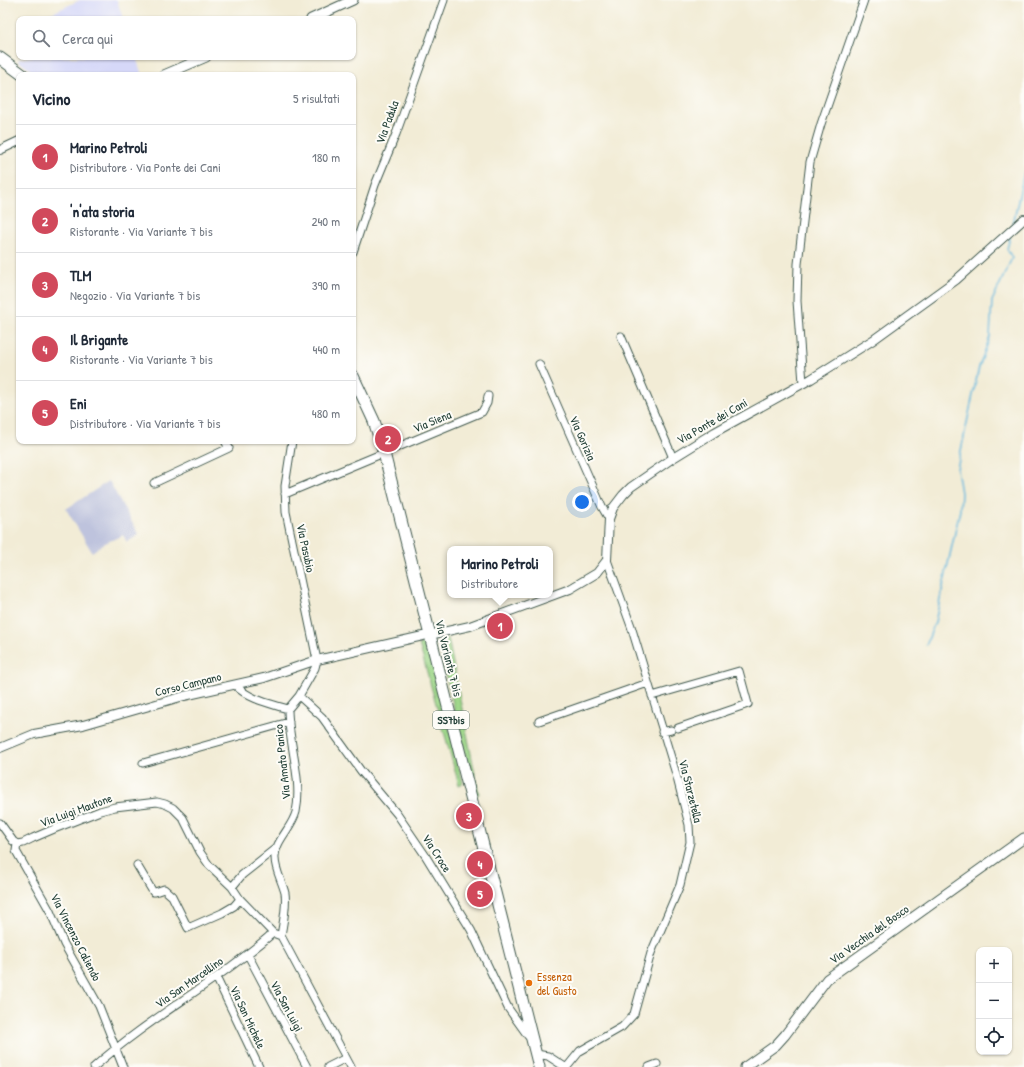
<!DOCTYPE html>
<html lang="it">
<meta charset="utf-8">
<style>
:root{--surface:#fff;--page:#f2f2f3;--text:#1f2937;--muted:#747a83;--line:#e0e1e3;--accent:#d1495b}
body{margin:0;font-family:"Patrick Hand",sans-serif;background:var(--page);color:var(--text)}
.controls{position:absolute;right:12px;bottom:12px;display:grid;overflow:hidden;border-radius:8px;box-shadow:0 1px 3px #0004}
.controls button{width:36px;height:36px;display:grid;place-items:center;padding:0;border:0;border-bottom:1px solid var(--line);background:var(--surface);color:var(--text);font:20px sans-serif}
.you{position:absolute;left:582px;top:502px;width:14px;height:14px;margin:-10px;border:3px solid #fff;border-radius:50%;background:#1a73e8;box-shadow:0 0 0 6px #1a73e833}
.badge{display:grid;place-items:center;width:26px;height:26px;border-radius:50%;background:var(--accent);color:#fff;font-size:13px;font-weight:700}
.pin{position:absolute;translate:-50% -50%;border:2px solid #fff;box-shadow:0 1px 4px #0006}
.popup{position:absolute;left:447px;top:546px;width:106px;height:52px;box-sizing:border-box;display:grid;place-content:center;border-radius:8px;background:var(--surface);filter:drop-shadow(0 1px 3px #0005);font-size:13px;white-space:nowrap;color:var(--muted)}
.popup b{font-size:15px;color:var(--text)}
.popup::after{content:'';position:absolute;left:50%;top:100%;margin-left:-8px;border:8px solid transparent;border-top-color:var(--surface)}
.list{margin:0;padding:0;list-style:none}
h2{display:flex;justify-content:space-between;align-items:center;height:52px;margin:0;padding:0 16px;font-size:17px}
h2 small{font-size:13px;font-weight:400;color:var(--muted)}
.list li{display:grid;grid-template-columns:26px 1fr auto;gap:12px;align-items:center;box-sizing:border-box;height:64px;padding:0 16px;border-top:1px solid var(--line)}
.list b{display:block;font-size:15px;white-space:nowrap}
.list p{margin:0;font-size:13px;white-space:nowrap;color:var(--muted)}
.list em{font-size:13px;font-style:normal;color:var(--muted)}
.icon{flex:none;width:22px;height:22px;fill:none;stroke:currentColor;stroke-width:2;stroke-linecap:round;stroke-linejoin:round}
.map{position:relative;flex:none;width:1024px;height:1067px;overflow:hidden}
.search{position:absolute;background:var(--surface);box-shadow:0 1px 3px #0004;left:16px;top:16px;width:340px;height:44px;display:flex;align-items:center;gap:10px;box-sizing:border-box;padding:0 14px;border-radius:8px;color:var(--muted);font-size:15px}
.panel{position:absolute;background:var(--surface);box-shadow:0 1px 3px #0004;left:16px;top:72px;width:340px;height:372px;border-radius:8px}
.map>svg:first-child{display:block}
</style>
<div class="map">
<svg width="1024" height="1067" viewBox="0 0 1024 1067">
<rect width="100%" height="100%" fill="#fdfcf7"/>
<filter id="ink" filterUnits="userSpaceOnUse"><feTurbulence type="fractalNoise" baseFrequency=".025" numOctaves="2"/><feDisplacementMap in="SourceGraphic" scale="8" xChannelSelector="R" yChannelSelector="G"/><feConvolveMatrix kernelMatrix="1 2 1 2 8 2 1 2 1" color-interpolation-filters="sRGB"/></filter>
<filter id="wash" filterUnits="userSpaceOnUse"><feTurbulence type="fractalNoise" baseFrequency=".012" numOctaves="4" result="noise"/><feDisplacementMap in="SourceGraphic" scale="16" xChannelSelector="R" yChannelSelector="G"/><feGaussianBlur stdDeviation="0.9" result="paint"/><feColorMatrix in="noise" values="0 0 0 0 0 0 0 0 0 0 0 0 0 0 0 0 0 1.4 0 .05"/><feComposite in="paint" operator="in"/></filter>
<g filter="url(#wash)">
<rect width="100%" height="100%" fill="#f2ecd6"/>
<path fill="#d6d8f8" d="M80,0H117L123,19H39Z
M30,57H136L142,75H37L17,60Z"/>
<path fill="#bec3dd" d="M109,481L139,535L127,542L123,535L103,544L92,552L66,509Z"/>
<path fill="#9fd78a" stroke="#5f8a5f" d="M448,638L479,794L475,796L438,641Z
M427,642L463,783L459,785L419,644Z"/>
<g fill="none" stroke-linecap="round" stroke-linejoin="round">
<path stroke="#63b8df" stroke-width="1.5" d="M1013,225L1024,172
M926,645L935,622L960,510L961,493L957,469L979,367L990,337L992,301L1012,258L1007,249L1010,237"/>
</g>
</g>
<g filter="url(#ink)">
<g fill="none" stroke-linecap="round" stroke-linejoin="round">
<g stroke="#3f574c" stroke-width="9">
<path id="minor" d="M353,252L375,185L396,134L444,0
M621,336L673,458
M539,364L602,507L609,519
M803,383L797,301L798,264L810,162L821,124L864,0
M154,483L229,448L225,441
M285,494L482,412L487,403L488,396
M235,685C250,700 268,703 288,709
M299,696L322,717L361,771L397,814L425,855L471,930L508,1008L528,1036
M652,696L739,671L748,704L678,728
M539,721L648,683
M662,732L671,730
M143,763L289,722
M0,823L13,841L17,844
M17,844L23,843L33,838L54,829L100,811L115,807L157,802L165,804L173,808L183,818L200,852L209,865L232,887L240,899L273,933L281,936
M17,844L16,851L50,911L64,944L99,1006L123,1067
M137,865L153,892H155L164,889L172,896L188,928L222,913L234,906L240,899
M232,887L242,875L276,848
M281,936C283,922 287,907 285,893C282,881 275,870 275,858C274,842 292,828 296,812C303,780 288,741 288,709L299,696L315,668L317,660L286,512L285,486L292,441
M281,936L351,1067
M248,955L307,1067
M216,977L259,1067
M536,1054L548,1056L565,1067
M94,1067C150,1017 217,982 273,933
M328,1067L346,1058
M567,1067L580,1051L622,1027L634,1014L651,953L680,885L690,842L689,825L676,774L631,626L607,560
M649,1067L657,1064"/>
</g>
<g stroke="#3f574c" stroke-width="10">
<path id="tertiary" d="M0,150L19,141
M434,634L470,626L570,589L597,573L607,560L609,519L613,508L623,495L631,487L673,458L715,432L811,379L873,340L956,280L1024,219
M0,748L34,734L83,725L184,696L264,678L317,660L423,636"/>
</g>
<g stroke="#3f574c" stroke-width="11">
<path id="secondary" d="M311,19L353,0
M164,75L206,57
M745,1067L776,1045L785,1035L827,979L1024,838"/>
</g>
<g stroke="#3f574c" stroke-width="13">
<path id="primary" d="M0,58L23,75
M353,376L374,421L383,449L539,1067"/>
</g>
<use href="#minor" stroke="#fff" stroke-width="7"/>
<use href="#tertiary" stroke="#fff" stroke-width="8"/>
<use href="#secondary" stroke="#fff" stroke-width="9"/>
<use href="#primary" stroke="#fff" stroke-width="11"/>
</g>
</g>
<circle fill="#e8710a" stroke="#fdfcf7" stroke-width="1.5" cx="529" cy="983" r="4"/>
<g text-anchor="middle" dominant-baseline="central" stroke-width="4" stroke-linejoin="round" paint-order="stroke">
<rect fill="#fdfcf7" stroke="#62766e" stroke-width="1" x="433" y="711" width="36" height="18" rx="3"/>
<g font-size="11" font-weight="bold" fill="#1f3d34">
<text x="451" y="720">SS7bis</text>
</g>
<g font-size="12" fill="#1f3d34" stroke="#fdfcf7">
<text transform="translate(387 122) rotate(-70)">Via Padula</text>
<text transform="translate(432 421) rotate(-22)">Via Siena</text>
<text transform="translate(712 421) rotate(-30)">Via Ponte dei Cani</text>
<text transform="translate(583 438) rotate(66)">Via Gorizia</text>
<text transform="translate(306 548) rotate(78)">Via Pasubio</text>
<text transform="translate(449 658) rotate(76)">Via Variante 7 bis</text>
<text transform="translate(188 684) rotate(-14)">Corso Campano</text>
<text transform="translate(282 762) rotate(-96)">Via Amato Panico</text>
<text transform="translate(691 791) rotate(76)">Via Starzetella</text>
<text transform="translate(76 810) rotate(-20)">Via Luigi Mautone</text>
<text transform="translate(437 853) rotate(57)">Via Croce</text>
<text transform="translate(869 934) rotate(-35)">Via Vecchia del Bosco</text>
<text transform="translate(76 937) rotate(63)">Via Vincenzo Caliendo</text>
<text transform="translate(189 982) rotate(-35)">Via San Marcellino</text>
<text transform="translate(287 1006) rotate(62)">Via San Luigi</text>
<text transform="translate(248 1017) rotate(65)">Via San Michele</text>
</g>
<g font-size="12" fill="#c56008" stroke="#fdfcf7" text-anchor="start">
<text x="537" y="976">Essenza<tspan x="537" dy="14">del Gusto</tspan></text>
</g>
</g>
</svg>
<div class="controls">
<button>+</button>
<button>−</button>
<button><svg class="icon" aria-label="locate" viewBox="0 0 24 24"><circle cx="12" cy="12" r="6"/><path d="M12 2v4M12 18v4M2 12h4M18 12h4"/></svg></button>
</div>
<div class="you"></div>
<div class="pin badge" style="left:500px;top:626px">1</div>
<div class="popup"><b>Marino Petroli</b>Distributore</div>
<div class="pin badge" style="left:388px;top:439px">2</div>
<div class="pin badge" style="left:469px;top:816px">3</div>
<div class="pin badge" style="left:480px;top:864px">4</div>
<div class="pin badge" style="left:480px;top:894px">5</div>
<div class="search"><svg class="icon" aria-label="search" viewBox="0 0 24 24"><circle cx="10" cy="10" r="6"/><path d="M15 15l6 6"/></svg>Cerca qui</div>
<section class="panel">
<h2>Vicino<small>5 risultati</small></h2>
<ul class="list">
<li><span class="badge">1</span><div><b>Marino Petroli</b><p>Distributore · Via Ponte dei Cani</p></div><em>180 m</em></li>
<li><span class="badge">2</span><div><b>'n'ata storia</b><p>Ristorante · Via Variante 7 bis</p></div><em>240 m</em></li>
<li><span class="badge">3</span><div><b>TLM</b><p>Negozio · Via Variante 7 bis</p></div><em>390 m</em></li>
<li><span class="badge">4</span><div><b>Il Brigante</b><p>Ristorante · Via Variante 7 bis</p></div><em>440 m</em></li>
<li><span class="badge">5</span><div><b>Eni</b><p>Distributore · Via Variante 7 bis</p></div><em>480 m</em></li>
</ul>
</section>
</div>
